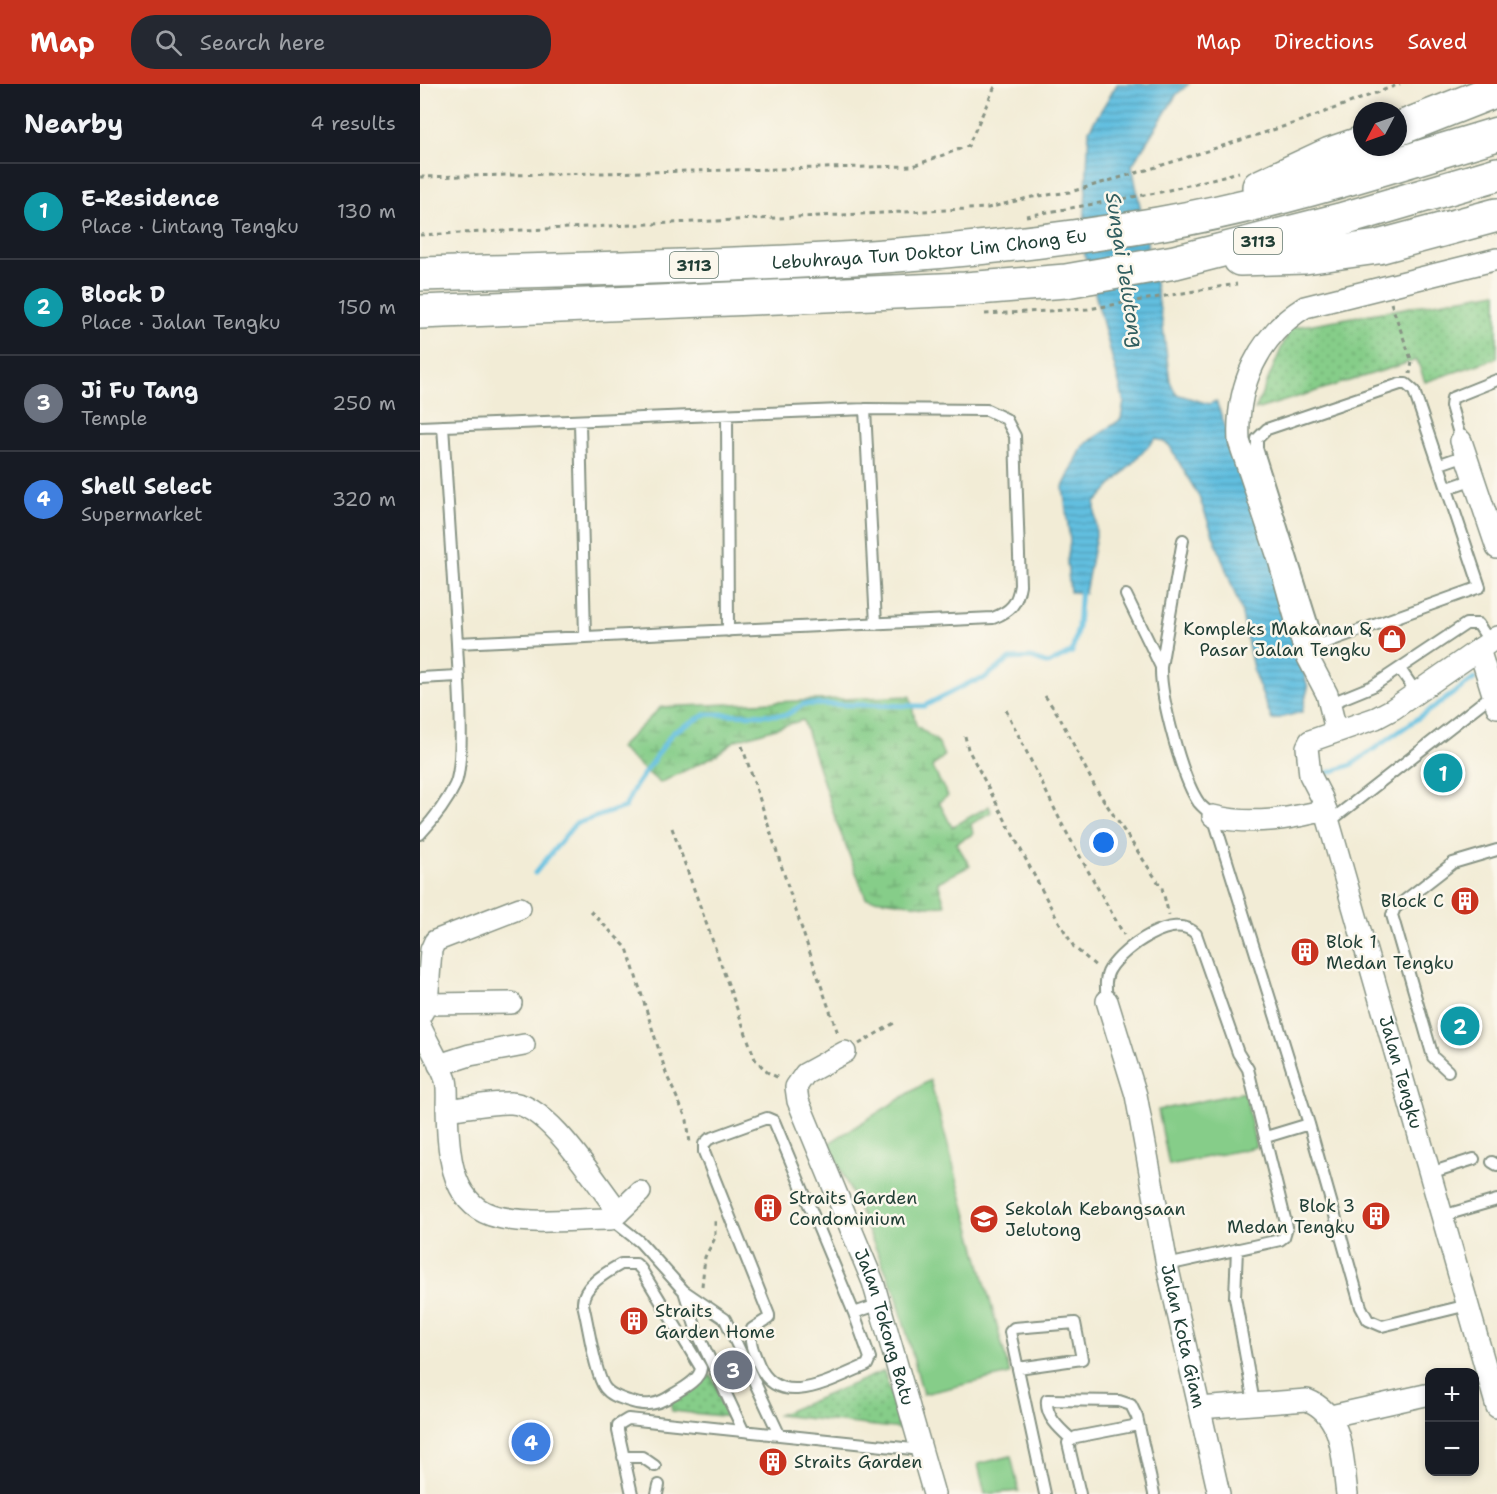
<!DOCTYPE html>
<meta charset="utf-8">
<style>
:root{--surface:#171b24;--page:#242831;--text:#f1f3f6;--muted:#9ea1a6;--line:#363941;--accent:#c8321e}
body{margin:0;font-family:"Shantell Sans",sans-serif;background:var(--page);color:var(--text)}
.controls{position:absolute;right:18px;bottom:18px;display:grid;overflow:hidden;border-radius:12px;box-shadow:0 3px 9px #0003}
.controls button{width:54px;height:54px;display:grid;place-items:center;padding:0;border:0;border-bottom:2px solid var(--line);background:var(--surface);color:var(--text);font:30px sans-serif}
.compass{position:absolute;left:933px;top:18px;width:54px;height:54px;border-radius:50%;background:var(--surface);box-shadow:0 3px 9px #0003;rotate:229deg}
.you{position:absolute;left:684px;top:759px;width:21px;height:21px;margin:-15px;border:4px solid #fff;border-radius:50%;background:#1a73e8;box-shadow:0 0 0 9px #1a73e833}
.badge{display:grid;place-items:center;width:39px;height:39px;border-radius:50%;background:var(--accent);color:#fff;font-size:20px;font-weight:700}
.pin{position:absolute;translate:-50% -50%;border:3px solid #fff;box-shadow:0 2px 6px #0006}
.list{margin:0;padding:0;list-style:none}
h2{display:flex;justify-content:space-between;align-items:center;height:78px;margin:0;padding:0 24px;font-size:26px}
h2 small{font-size:20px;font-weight:400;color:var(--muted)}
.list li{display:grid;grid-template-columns:39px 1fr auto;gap:18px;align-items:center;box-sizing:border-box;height:96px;padding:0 24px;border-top:2px solid var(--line)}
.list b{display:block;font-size:22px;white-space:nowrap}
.list p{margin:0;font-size:20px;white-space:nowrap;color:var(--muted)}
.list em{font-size:20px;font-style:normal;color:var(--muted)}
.icon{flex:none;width:33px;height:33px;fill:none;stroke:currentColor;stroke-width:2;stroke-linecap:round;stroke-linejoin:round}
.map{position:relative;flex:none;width:1077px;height:1410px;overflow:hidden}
header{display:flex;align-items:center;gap:36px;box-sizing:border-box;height:84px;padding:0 30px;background:var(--accent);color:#fff}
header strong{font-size:28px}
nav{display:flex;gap:33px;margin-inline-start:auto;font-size:21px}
.search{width:420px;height:54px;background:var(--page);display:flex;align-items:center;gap:15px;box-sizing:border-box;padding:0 21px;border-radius:24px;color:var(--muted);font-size:22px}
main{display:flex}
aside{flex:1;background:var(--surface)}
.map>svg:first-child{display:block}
</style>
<header>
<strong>Map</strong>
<div class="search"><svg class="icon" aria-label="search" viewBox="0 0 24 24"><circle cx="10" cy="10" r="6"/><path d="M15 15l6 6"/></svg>Search here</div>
<nav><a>Map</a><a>Directions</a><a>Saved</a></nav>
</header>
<main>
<aside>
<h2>Nearby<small>4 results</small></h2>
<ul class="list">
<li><span class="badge" style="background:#0f9aa8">1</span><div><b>E-Residence</b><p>Place · Lintang Tengku</p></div><em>130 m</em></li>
<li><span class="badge" style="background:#0f9aa8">2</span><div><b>Block D</b><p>Place · Jalan Tengku</p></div><em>150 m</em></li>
<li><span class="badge" style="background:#6b7280">3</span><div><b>Ji Fu Tang</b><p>Temple</p></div><em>250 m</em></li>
<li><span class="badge" style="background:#3f7fe0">4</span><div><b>Shell Select</b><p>Supermarket</p></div><em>320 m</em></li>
</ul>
</aside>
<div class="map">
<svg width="1077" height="1410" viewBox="0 0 1077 1410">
<defs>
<pattern id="grass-dots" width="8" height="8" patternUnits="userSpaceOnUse" patternTransform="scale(1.5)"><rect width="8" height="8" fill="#86cd89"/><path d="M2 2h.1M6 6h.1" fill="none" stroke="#6da871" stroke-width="1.8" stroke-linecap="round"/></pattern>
<pattern id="wetland-marsh" width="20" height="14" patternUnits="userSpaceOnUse" patternTransform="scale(1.5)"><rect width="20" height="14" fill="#86cd89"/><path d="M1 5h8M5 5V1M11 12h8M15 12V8" fill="none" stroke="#6da871"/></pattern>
<pattern id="water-rules" width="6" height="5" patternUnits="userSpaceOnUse" patternTransform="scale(1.5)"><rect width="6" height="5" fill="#62bfe0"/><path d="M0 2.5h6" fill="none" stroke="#509cb6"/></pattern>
</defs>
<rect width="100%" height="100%" fill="#fbf7ec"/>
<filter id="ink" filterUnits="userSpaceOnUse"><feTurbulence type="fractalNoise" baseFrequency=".0167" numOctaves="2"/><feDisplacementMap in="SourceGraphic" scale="12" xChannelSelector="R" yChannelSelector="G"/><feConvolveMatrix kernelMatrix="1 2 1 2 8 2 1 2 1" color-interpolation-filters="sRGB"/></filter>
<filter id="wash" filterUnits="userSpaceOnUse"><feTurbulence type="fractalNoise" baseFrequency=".008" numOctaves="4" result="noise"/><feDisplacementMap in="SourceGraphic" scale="24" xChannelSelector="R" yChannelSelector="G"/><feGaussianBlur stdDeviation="1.35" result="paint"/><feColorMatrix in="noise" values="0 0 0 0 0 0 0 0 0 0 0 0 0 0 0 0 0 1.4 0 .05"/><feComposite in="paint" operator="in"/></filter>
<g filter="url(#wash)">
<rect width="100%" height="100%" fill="#f2ecd6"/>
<path fill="url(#grass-dots)" stroke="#52855e" stroke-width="1.5" d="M1077,208V274L1005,298L997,276L835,326L870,244Z
M464,1287L481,1345L358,1331Z
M291,1291L312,1333L252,1327L250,1317Z"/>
<path fill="url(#wetland-marsh)" stroke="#52855e" stroke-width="1.5" d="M490,612L496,641L518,658L524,672L512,683L528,712L519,718L532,743L569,722L571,728L551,740L553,750L536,759L550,782L518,798L525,821L507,822L446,814L416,737L383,636L316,656L296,671L240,699L199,664L241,623Z"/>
<path fill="#86cd89" stroke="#52855e" stroke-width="1.5" d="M510,996L590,1290L503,1310L476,1210L409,1059Z
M825,1008L836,1063L749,1081L738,1026Z
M591,1372L599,1407L565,1410L558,1380Z"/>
<path fill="url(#water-rules)" stroke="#407e8a" stroke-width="1.5" d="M697,0H769L757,10L712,81L742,236L750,297L756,310L789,320L796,317L854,477L888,604L882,628L852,636L834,589L821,526L779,413L749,361L736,354L675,419L676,452L665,509L650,508L647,478L650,457L643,403L663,362L701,335L704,318L663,164L669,46Z"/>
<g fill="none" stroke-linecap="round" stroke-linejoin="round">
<path stroke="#62bfe0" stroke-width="5" d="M904,690L931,681L1054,595
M115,789L155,740L205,723L214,704L253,648L287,630L366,631L384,620L504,622L551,598L563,595L590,575L611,574L628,580L652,568L658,543L661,502"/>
</g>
</g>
<g filter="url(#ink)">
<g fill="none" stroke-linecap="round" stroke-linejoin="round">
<g stroke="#889485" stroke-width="14">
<path id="lane" d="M980,300H986L994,307L1060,503L899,561L837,364V355L847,345Z
M445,325L456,540
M307,332L308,547
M160,338L165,553
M23,342L37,559
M0,343L445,325L567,326L586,335L595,352L600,501C597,520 591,527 573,534L37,559C38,590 46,676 35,701C26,720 14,735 0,750
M1041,357L1031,322L1032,314L1077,296
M1020,380L1046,371
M1028,404L1054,395
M763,456L741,583C740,612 762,695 779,719C783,724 789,728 793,732L889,1040L941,1223L948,1236L962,1242L1048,1221
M706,511L741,583
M980,585L996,608
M0,594L38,592
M909,620L953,602L1046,540H1058L1070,558
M909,738L1073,610
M687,917C686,906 684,894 690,885C703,864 754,827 776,850L818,969L828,985L867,1143L864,1153L860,1156L747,1181
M1028,987L1013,973L972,831L975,824L1033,779L1077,766
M347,1034L354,1037L434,1229L450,1274L447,1281C414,1294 360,1328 339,1281C334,1269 328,1257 332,1245L349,1234V1231L284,1068V1060L289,1055Z
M846,1053L889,1040
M1072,1078L1077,1081
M1010,1089L1054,1075
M1022,1132L1077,1116
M191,1135L220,1158L264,1207L305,1235L359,1350
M817,1165L815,1213L834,1319
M201,1180H216L221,1185L281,1284C280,1296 262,1305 252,1311C238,1321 225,1323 209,1317C201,1314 191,1312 185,1304C175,1291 168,1239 163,1220C162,1202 187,1188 201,1180Z
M264,1207L277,1248L323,1346
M434,1229L460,1220
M598,1284L662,1275L655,1239L594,1244L590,1248L625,1410
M651,1355C640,1345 625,1332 627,1316L699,1317L711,1321L717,1333L734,1410
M203,1373H222L235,1382
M212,1410L198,1347V1341L208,1335L502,1366
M237,1410L239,1401
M660,1410L648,1359L656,1353L718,1341"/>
</g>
<g stroke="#889485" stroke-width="24">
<g id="street">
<path d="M1041,357L1077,464"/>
<path id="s1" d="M1077,553L973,625L956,634L890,657L887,663L890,691L902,714L1077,1323"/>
<path d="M1059,565L1077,623"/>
<path d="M916,646L907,610L885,568L859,476L819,357C816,302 838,252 885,223L1077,175"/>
<path d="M793,732C832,742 868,735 906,726"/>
<path id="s2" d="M687,917L716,1011L747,1181L799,1410"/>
<path d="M7,920L11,866L15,857L100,824"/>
<path d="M0,932L7,920L91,919"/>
<path d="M0,942C8,960 20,978 26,996C28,1005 27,1015 27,1024C28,1062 29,1117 71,1131C105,1142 155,1135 191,1135L199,1128C176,1100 129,1020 91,1019C70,1018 47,1024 27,1026"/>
<path id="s3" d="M425,968L385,990L376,1003L378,1017L453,1198L514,1410"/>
<path d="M19,981L50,971L104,961"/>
<path d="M199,1128L220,1108"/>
<path d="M779,1324L887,1316C925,1331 922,1375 927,1410"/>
<path d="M911,1332L1010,1310"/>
</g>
</g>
<g stroke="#889485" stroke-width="36">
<g id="highway">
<path d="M978,45L1077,6"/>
<path d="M839,103L910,70L942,59"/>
<path d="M820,175L885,173L958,163L1077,131"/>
<path id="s4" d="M0,190C246,182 495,182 738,140C853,120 965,84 1077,50"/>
<path d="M0,228L545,205L646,197L755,178L920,136L1077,90"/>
</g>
</g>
<path stroke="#889485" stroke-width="3" stroke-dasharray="4.5 4.5" stroke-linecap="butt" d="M0,93L493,82L548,62L576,0
M606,132L741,108L819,88
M0,151L568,124L612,113L650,108L730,85L878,38L980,0
M971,219L992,278L990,290
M565,230L668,225L817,200
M625,612L639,632L675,703L742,804L749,831
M586,626L643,742L704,851
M545,652L548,665L635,831L654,863L677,883
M322,662C355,759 384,857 419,952
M252,744L335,975L347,988L361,995
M170,827L207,864L247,992L267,1036L270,1059
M439,960L474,939
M282,1202L285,1173L295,1154V1136"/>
<use href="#lane" stroke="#fff" stroke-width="10"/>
<use href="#street" stroke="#fff" stroke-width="21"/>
<use href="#highway" stroke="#fff" stroke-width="33"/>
</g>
</g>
<defs>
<g id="shop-disc" transform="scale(1.5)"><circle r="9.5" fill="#c8321e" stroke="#fbf7ec"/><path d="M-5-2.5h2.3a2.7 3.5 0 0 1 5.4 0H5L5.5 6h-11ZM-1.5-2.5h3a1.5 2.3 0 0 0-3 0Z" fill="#fff"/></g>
<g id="building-disc" transform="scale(1.5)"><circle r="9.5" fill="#c8321e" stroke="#fbf7ec"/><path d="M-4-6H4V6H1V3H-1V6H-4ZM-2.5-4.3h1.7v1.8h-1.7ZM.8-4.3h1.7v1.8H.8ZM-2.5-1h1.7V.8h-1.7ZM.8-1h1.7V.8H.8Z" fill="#fff"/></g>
<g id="school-disc" transform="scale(1.5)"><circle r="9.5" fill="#c8321e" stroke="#fbf7ec"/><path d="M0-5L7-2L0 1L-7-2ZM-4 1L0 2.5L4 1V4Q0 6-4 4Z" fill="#fff"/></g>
</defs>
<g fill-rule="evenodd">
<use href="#shop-disc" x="972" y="555"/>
<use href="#building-disc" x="1045" y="817"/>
<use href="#building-disc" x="885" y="868"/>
<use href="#building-disc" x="348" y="1124"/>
<use href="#building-disc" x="956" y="1132"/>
<use href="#school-disc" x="564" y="1135"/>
<use href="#building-disc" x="214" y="1237"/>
<use href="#building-disc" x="353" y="1378"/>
</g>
<g text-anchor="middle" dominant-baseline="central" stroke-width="5" stroke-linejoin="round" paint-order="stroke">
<g fill="#fbf7ec" stroke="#61756b" stroke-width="1.5">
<rect x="814" y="144" width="48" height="26" rx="4.5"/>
<rect x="250" y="168" width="48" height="26" rx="4.5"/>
</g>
<g font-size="16" font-weight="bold" fill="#1f3d34">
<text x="838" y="157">3113</text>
<text x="274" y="181">3113</text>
</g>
<g font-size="18" fill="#1f3d34" stroke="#fbf7ec">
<text stroke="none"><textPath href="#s4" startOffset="510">Lebuhraya Tun Doktor Lim Chong Eu</textPath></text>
<text stroke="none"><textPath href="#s1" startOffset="562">Jalan Tengku</textPath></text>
<text stroke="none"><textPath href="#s3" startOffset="318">Jalan Tokong Batu</textPath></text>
<text stroke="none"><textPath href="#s2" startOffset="344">Jalan Kota Giam</textPath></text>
</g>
<g font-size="18" fill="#1f3d34" stroke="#fbf7ec" text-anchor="start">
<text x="951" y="545" text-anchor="end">Kompleks Makanan &amp;<tspan x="951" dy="21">Pasar Jalan Tengku</tspan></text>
<text x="1024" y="817" text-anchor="end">Block C</text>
<text x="906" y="858">Blok 1<tspan x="906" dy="21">Medan Tengku</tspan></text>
<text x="369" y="1114">Straits Garden<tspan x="369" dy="21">Condominium</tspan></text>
<text x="935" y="1122" text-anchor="end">Blok 3<tspan x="935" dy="21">Medan Tengku</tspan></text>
<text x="585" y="1125">Sekolah Kebangsaan<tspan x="585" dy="21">Jelutong</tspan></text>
<text x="235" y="1227">Straits<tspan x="235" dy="21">Garden Home</tspan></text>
<text x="374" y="1378">Straits Garden</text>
</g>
<g font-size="20" font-style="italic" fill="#305e5f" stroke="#fbf7ec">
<text transform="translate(705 186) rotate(81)">Sungai Jelutong</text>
</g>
</g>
</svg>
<div class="controls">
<button>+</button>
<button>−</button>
</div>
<svg class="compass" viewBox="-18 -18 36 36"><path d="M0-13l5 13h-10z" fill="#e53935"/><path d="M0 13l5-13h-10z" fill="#9ea1a6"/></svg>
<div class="you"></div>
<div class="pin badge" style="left:1023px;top:689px;background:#0f9aa8">1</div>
<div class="pin badge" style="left:1040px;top:942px;background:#0f9aa8">2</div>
<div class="pin badge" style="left:313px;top:1286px;background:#6b7280">3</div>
<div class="pin badge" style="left:111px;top:1358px;background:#3f7fe0">4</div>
</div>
</main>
